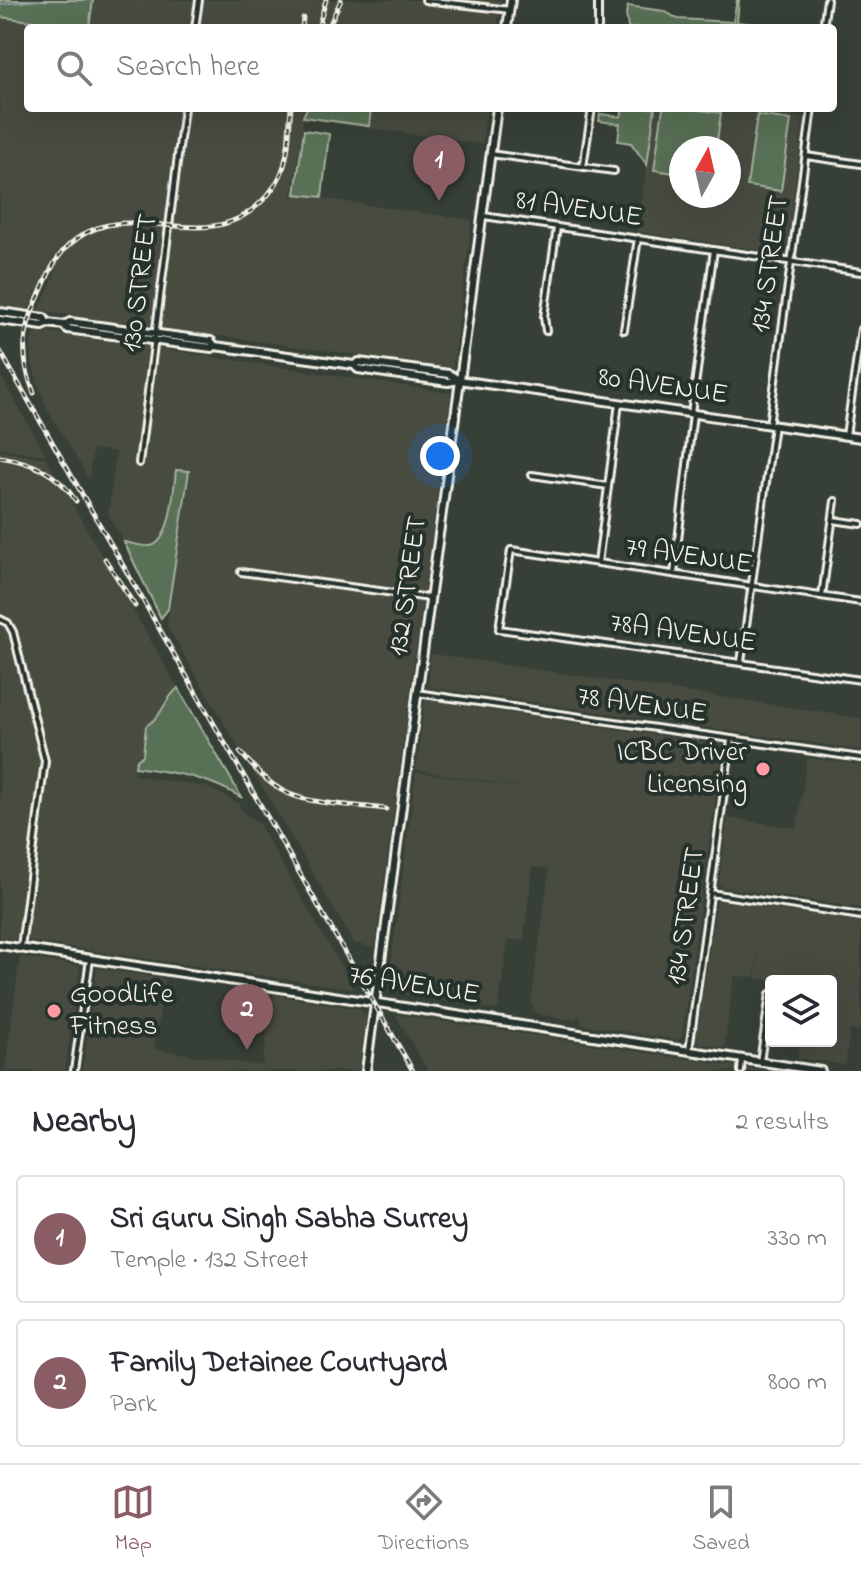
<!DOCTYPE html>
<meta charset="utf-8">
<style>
:root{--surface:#fff;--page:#f2f2f3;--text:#2b2b33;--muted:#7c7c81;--line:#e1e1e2;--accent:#8a5d65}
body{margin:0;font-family:"Indie Flower",sans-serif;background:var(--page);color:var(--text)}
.controls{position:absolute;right:24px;bottom:24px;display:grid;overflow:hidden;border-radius:8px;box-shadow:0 8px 32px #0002}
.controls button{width:72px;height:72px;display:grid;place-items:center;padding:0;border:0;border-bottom:2px solid var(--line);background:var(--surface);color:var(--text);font:40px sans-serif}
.compass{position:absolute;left:669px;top:136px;width:72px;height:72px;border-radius:50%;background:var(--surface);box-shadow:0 8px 32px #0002;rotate:8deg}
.you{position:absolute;left:440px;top:456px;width:28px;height:28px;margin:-20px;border:6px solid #fff;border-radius:50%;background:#1a73e8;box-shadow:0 0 0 12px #1a73e833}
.badge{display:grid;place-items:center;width:52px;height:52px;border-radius:50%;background:var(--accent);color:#fff;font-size:26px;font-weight:700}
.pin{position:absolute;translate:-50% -66px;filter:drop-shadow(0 2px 4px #0008)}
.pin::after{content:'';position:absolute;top:42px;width:28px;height:24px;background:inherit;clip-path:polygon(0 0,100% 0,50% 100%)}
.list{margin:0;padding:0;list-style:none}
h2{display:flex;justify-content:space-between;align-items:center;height:104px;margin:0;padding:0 32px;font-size:34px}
h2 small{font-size:26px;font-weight:400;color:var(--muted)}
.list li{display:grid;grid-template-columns:52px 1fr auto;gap:24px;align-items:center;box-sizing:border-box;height:128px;margin:0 16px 16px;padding:0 16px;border:2px solid var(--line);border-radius:8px}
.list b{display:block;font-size:30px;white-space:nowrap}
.list p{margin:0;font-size:26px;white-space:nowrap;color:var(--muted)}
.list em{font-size:26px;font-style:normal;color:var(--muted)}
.icon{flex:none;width:44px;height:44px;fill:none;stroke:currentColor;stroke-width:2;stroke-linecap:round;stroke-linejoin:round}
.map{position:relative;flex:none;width:861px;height:1071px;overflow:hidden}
.search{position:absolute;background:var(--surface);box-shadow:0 8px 32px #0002;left:24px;right:24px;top:24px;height:88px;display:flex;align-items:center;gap:20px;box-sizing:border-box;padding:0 28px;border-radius:8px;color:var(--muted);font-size:30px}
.sheet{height:392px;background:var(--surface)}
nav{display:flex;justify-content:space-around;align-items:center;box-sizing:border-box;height:112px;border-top:2px solid var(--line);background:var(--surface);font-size:22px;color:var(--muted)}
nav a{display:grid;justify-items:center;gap:4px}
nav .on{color:var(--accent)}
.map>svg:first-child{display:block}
</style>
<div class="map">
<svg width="861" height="1071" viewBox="0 0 861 1071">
<rect width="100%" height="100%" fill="#374036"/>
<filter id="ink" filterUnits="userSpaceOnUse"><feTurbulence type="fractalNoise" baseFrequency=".0125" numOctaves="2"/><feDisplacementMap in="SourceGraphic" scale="16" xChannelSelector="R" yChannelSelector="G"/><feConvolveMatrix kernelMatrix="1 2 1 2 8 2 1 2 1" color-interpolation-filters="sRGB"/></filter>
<g filter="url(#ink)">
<path fill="#474c3f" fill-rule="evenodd" d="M93,0H501L497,28H89Z
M0,17L82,28H28V108H487L482,144L304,119L292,194L472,220L453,368L38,311L54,277L59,246L28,309L0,306Z
M655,108H736L804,117L786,254L637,232ZM681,148H729V196H681Z
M36,330L451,393L375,948L354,943L167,626L178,551L124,542L108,515L116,452L93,449L89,479L46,407L32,364L31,341Z
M0,375L46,455L0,448Z
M0,451L46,458L178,688L167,697L159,717L146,726L143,755L136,761L134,775L207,787L240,804V809L259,824L354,989L0,937Z
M431,654L861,718V750L428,687Z
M425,700L723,745L682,1037L678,1040L580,1024L581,1015L574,1020L537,1014L531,1004L549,869L533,867L523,941L508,939L498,1010L390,992L388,986L416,772L541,790L416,770Z
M807,758L861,765V908L721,887L719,884L727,818L797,828Z
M717,900L861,922V993H853L861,994V1031L850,1030L845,1065L798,1058L800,1041H831V981H778L755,978L760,946L754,977L734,976L724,1047L699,1043L696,1037Z
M20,957L80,966L65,1071H5Z
M97,968L165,979L154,1049L262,1066L273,995L360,1009L366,1017L359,1071H82Z
M395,1014L765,1071H428Z"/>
<path fill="#587055" stroke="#a6b09e" stroke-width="2" d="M0,0H93L89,28L0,17Z
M737,0H739L737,22L789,28H628L626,14L628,6L664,11L678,19L733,22Z
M307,108H371L369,126L303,117Z
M623,108H655L647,165L631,143L618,141L620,124L599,121L600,114L621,117Z
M663,108H686L721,113L716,148H681V174L654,170Z
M757,115L791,120L781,191L747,186Z
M304,130L329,134L322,197L295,194Z
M176,470L189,471L168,609L161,618L124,542C131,543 142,547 150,546C171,544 174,486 176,470Z
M178,688L242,798C207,776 175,773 135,767L136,761L143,755L146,726C166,713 161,703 178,688Z"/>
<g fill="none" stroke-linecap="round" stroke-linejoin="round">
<path stroke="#899e9b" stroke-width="2" d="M0,4L41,0"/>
<g stroke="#f4f1e8" stroke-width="10">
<path id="street" d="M425,0L510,10
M598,0V28
M195,28L199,0
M823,28L827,0
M582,108L591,109
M490,154L614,171
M806,156L861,164
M583,167L592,108
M484,216L861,272
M624,330L638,238
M546,331L544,317L557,227
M691,413L714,250
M769,425L812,108
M846,436L861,329
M139,463L184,108
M532,475L608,486
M833,520L861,524
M598,563L619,403
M241,572L430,598
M674,574L693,414
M822,596L835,501
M861,602L511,550L499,629L861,680
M0,619L8,623L13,632L45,761L21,948
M741,662L774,425
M417,693L861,758
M710,893L861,916
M689,1050L731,740
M760,1062L770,994
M74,1071L90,959
M741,1071L742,1059"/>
</g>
<g stroke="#f4f1e8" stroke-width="12">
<path id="secondary" d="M507,28L511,0
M0,312L44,318L47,323
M0,320L43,326L47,323L64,325L67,329L212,348L215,346L354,365L358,369L448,382L459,380L861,438
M64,325L70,322L211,341L215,346
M354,365L359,362L449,374L459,380
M0,945L821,1071
M366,1071L497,108"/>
</g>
<use href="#street" stroke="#26332d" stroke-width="4"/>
<use href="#secondary" stroke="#26332d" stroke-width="6"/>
<g stroke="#f4f1e8" stroke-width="5">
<path id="rail" d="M302,28L303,18
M318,28L326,0
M328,28L341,0
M0,351L413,1071
M34,393C20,359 22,331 38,298C46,280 53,260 68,246C126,191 201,259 259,204C272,192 283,175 286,157C290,141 289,124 291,108
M0,457C32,462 58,473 76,501
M105,559L135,606
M240,752C254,768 268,784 287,793C313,805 356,805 386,809"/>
</g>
<use href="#rail" stroke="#26332d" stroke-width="2" stroke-dasharray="6" stroke-linecap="butt"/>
</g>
</g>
<g fill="#ff9aa2" stroke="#26332d" stroke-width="3">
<circle cx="763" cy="769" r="8"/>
<circle cx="54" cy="1011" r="8"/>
</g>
<g text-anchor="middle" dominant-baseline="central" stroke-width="8" stroke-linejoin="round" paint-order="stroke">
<g font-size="28" fill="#f4f1e8" stroke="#26332d">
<text transform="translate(579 210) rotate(8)">81 AVENUE</text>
<text transform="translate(771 264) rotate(-82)">134 STREET</text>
<text transform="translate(141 283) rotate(-83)">130 STREET</text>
<text transform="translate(663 387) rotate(8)">80 AVENUE</text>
<text transform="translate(689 557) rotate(8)">79 AVENUE</text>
<text transform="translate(409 586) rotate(-82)">132 STREET</text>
<text transform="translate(683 634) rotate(8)">78A AVENUE</text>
<text transform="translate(642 706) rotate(8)">78 AVENUE</text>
<text transform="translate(687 916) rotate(-82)">134 STREET</text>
<text transform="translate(414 986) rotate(9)">76 AVENUE</text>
</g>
<g font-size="28" fill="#f4f1e8" stroke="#26332d" text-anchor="end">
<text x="747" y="753">ICBC Driver<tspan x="747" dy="32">Licensing</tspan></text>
<text x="70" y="995" text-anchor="start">GoodLife<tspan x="70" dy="32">Fitness</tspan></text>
</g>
</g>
</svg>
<div class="controls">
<button><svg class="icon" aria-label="layers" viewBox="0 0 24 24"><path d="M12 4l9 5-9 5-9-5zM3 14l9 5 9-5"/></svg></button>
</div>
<svg class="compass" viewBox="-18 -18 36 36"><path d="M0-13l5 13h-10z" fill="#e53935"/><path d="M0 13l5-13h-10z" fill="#7c7c81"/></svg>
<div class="you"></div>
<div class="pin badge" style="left:439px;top:201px">1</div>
<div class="pin badge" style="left:247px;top:1050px">2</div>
<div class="search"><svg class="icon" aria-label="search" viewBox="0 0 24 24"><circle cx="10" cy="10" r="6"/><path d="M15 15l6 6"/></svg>Search here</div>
</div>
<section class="sheet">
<h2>Nearby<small>2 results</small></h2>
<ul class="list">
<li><span class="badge">1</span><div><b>Sri Guru Singh Sabha Surrey</b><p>Temple · 132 Street</p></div><em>330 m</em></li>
<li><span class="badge">2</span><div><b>Family Detainee Courtyard</b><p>Park</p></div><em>800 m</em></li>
</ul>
</section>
<nav>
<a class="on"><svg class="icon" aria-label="map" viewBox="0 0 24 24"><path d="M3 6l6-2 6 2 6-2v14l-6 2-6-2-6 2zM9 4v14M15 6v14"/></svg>Map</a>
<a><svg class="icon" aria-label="directions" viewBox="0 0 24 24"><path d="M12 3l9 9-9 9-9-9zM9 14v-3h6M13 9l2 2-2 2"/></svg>Directions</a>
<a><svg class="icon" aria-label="saved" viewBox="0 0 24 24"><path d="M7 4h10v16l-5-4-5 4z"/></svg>Saved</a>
</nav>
